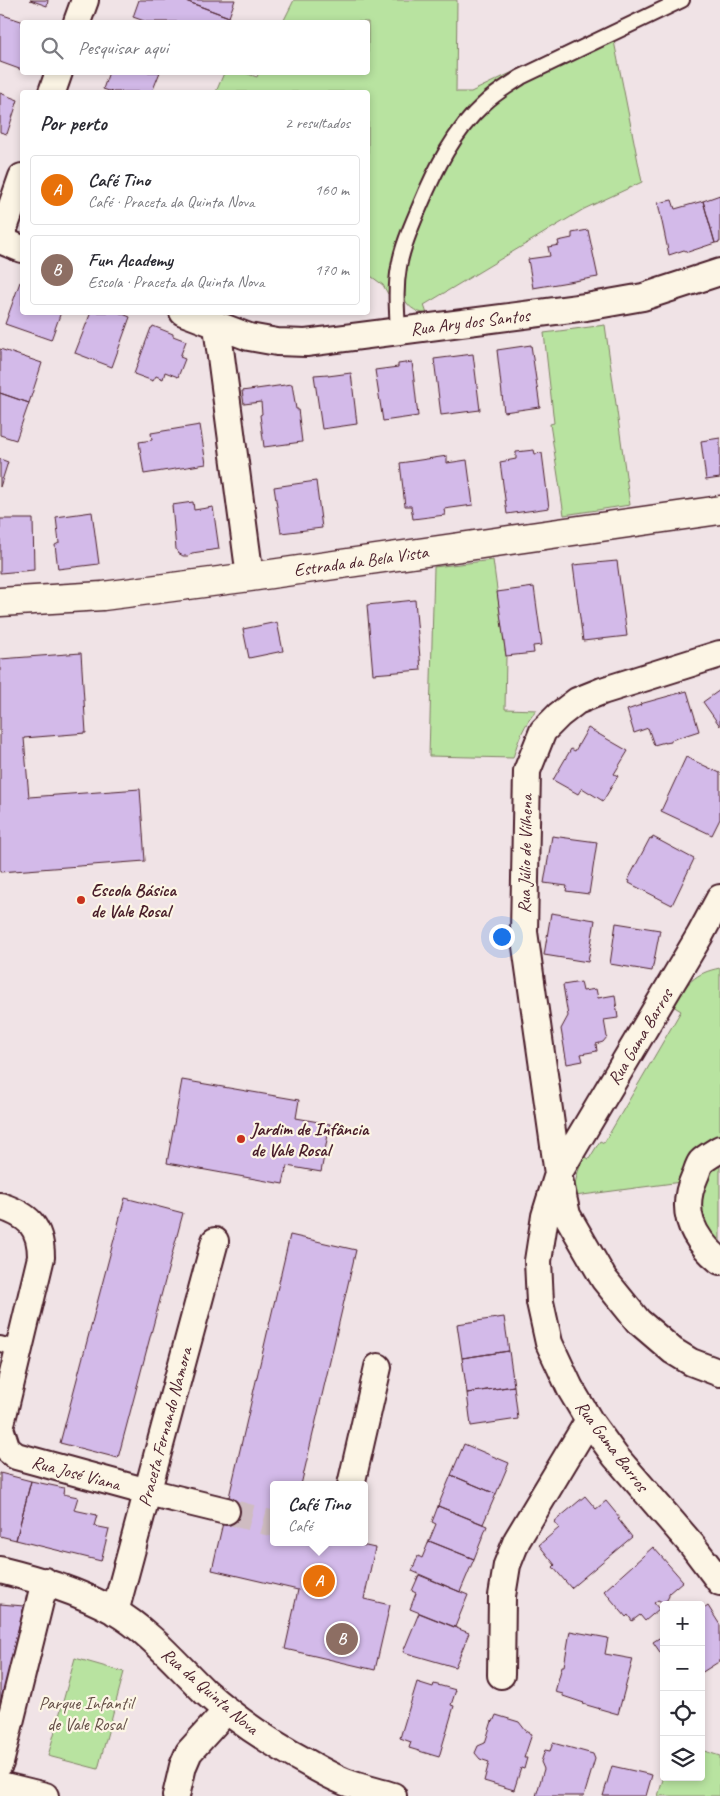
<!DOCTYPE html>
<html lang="pt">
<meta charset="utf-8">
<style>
:root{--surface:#fff;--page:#f2f2f3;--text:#2b2b33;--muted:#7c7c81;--line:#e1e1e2;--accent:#0b8043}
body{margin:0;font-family:Caveat,sans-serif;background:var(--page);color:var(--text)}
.controls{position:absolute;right:15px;bottom:15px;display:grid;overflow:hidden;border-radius:5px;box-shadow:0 2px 8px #0003}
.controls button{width:45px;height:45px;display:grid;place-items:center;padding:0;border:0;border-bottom:1px solid var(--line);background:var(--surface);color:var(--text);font:25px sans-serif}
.you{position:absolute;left:501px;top:936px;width:18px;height:18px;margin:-12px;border:4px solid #fff;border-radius:50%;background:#1a73e8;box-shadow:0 0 0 8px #1a73e833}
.badge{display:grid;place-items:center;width:32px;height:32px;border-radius:50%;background:var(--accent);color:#fff;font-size:16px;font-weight:700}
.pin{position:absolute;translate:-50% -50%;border:2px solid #fff;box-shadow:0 1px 5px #0006}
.popup{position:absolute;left:270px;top:1481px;width:98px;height:65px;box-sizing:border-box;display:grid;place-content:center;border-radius:5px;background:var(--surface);filter:drop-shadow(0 1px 4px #0005);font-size:16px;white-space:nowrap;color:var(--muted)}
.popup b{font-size:19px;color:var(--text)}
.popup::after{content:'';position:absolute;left:50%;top:100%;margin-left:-10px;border:10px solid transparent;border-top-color:var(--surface)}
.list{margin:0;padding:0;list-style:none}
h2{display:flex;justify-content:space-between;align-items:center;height:65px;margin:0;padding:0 20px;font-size:21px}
h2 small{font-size:16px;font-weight:400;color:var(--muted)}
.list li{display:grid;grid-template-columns:32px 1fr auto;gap:15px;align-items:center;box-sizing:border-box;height:70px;margin:0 10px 10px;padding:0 10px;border:1px solid var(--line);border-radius:5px}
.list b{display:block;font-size:19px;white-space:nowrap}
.list p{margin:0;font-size:16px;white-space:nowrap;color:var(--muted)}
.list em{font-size:16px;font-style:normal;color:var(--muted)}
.icon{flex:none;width:28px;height:28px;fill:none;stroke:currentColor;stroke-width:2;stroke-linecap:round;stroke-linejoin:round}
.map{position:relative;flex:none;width:720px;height:1796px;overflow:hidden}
.search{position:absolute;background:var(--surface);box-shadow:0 2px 8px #0003;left:20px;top:20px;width:350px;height:55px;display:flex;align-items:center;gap:12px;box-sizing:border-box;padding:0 18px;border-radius:5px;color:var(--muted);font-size:19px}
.panel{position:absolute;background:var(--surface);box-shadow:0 2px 8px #0003;left:20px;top:90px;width:350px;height:225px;border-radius:5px}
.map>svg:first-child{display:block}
</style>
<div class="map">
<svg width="720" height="1796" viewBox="0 0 720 1796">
<rect width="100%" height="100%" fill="#f0e3e6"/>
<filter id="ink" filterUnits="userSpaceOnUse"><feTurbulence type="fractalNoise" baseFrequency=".02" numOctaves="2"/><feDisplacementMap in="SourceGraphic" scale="10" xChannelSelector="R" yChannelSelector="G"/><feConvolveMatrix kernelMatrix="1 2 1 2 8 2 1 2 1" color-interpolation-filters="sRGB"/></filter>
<g filter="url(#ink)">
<path fill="#b8e3a0" stroke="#818166" d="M294,0H457L456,92H471L611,25V27L514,75L440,150L424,179L407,219L391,271L388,294L383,285L368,274V92H216L224,73H245L257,77L259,72H368V22H283Z
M614,41L642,182L584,209L424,305L427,314C415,312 405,306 403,293C399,261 436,178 455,151C466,134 479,117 494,104C506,93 522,86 536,78C559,66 582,55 604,43Z
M605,325L630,505L564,515L550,424L554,423L544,333Z
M493,560L506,656L505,709L537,710C524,724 518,740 513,758L429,756L434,567Z
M720,968V1138L681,1182L575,1196C574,1181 578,1170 584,1157L589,1159L600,1141L604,1143L681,1011L673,1006C686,984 694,973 720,968Z
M720,1155V1254L694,1217L704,1169Z
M75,1658L124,1672L98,1769L48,1756Z
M701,1750L720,1756V1796H658L664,1776L701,1777Z"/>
<path fill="#d3bae9" stroke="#4a1f2b" d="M30,0H48L47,6Z
M139,0H183L229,17L227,22H147L133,17Z
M183,0H235L229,17Z
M0,14L24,22H22V70L0,62Z
M109,72H160L152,92H112L103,89Z
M0,93L18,100L7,134L0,132Z
M720,195V242L715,243L703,201Z
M672,200L675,209L703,201L715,243L688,252L684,250L669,255L658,203Z
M588,230L598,277L533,288L528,259L550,256L548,247L559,245L558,241L572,238V233Z
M20,282L22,283V312H61L51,340L5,324Z
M91,312H118L130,317L112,367L75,353Z
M153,326L173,334V336L186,341L180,357L185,359L178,377L165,372L163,379L156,376L153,381L134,374L151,328H152Z
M531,345L540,407L504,412L497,350Z
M0,349L42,363L29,403L0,393Z
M473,354L480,410L441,415L434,359Z
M412,362L418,416L383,421L375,370L398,367V364Z
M351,373L357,424L322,429L314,375L328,374V376Z
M292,384L296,409H298L302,442L264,447L260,415L262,414L261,402L244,404L242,391Z
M0,393L29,403L16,440L0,435Z
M200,425L206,464L144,474L139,442L152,440L151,433Z
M720,438V478L706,480L701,441Z
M534,450L535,454L542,453L549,508L507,514L500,462L516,459V452Z
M447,456V463L467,460L473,505L444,509L445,515L413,519L411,506H405L400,463Z
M0,459L8,462L0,487Z
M316,481L322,528L281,533L274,487Z
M193,502L194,510L213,507L219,549L192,553L188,556H183L178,553L176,549L172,505Z
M92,512L99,564L58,569L55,545L59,543L56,517Z
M0,519H33L34,570L0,573Z
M617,561L627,636L583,641L573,565Z
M534,587L542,645L533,646L534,653L506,656L497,592Z
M415,600L421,670L373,674L367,605Z
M277,622L283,651L249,658L243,629Z
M81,653L86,733L24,738L29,797L140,789L145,861L0,872V659Z
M720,690V726L703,702Z
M687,691L699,731L671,740V742L665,743V742L654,745L648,728L634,733L627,710L641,705L640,704Z
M588,728L628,751L614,774L618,776L603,801L582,788L578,794L553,780L571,749L575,751Z
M686,757L720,773V819L712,835L661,811Z
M552,836L597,842L589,894L566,891L567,886L544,883Z
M653,837L694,859L672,905L629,883L630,881L628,880L650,838L652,839Z
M551,913L595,920L588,962L544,955Z
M616,923L660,930L652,971L610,964Z
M581,982L583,991L596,989L598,998L615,995L618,1018L604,1020L607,1037L603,1042L596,1044L597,1051L581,1054L583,1061L567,1064L561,1029L568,1016L563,985Z
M182,1080L299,1100L296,1118L330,1124L321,1172L287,1166L283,1184L167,1163Z
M125,1198L183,1213L118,1458L60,1443Z
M290,1235L356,1250L301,1485H274V1542H348L375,1548L364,1599L390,1605L375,1670L285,1649L298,1590L212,1570Z
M504,1317L509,1351L462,1358L457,1324Z
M509,1351L514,1386L467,1393L462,1358Z
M514,1386L518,1419L471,1426L467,1393Z
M464,1444L509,1463L496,1494L451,1475Z
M0,1473L31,1481L16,1540L0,1536Z
M451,1475L496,1494L483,1524L438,1506Z
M31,1481L64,1488L63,1494L78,1497L74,1510L97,1515L94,1526L109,1529L101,1561L16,1540Z
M585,1496L596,1509L606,1501L620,1518L618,1519L632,1537L571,1588L553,1567L555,1565L539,1545L559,1528L554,1522Z
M438,1506L487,1526L474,1559L429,1541L436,1524L432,1522Z
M429,1541L474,1559L460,1592L412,1571L418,1556L422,1558Z
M653,1547L683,1581L669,1593V1596L667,1600L662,1602L658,1600L654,1603L659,1609L645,1621L640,1615L632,1621L628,1615L626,1617L604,1591Z
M419,1575L468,1595L455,1627L410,1609L416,1593L412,1591Z
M0,1604L24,1606L0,1706Z
M708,1606L720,1625V1661L701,1673V1611Z
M419,1613L469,1633L455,1667L403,1652Z
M570,1631L608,1638L605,1654L633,1659L618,1714L583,1704L584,1703L563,1696V1694L555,1692L562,1666H564Z
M664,1635V1658L653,1642Z
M417,1682L433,1687L434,1684L456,1690L451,1705L454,1706L439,1757L409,1748L411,1742L400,1738Z
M496,1715L519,1722L526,1731L532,1734L524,1758H527L524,1769L521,1768L514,1790L484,1781L489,1762L480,1759L475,1753L478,1746L485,1743L492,1721L493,1722Z
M553,1743L593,1754L595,1759L584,1796H536L544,1769L541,1762L545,1750L550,1751Z
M612,1766L652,1775L646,1796H603Z"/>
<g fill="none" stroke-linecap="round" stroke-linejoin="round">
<path stroke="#cfbcc1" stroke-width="26" stroke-dasharray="26 13" stroke-linecap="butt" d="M226,1511L274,1524"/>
<g stroke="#4a1f2b" stroke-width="18">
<path id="lane" d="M398,332C397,310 395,289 399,267C402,247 412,225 420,206C435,170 454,131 484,104C495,93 508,86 521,77L682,0
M0,1344L19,1349"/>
</g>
<g stroke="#4a1f2b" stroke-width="30">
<path id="street" d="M77,22L85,0
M52,92L59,72
M22,177L0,240L22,249
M183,312L249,337L277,342L306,343L586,307L643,297L720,272
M217,326L250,577
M720,654L602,691L577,701L559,715L543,731L527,771L524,932L558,1174L567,1215L604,1279L638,1321L673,1351L691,1362L720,1373
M720,898L700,935L558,1174L545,1216L538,1261L540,1302L549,1343L570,1388L589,1420L615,1456L692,1545L720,1582
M720,1149C714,1153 706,1157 701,1162C698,1166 697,1172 695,1176C679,1211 692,1238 720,1261
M0,1206C28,1215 41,1226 41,1257L0,1428L7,1449L16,1456L148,1492L226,1511
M351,1485L378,1367
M0,1570C40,1580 78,1591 114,1611C149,1631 176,1664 205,1692C236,1720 271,1743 308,1763C320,1770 333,1777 345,1782C361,1788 377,1791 393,1796
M115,1612L215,1241
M501,1675L502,1596L507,1565L517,1540L589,1420
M0,1763L45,1581
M0,1785L45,1796
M176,1796L183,1766L189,1752L227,1710"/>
</g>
<g stroke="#4a1f2b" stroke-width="31">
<path id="secondary" d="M0,602L103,596L250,577L720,510"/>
</g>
<use href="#lane" stroke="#fcf5e5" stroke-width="14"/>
<use href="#street" stroke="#fcf5e5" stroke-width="26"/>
<use href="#secondary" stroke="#fcf5e5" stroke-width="28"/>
</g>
</g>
<g fill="#c8321e" stroke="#fcf5e5" stroke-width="2">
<circle cx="81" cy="900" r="5"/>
<circle cx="241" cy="1139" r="5"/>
</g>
<g text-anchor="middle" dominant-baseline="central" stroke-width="4.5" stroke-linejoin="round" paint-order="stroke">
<g font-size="18" fill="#4a1f2b" stroke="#fcf5e5">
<text transform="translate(470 322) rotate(-7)">Rua Ary dos Santos</text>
<text transform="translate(361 561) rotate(-8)">Estrada da Bela Vista</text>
<text transform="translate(525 854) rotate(-89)">Rua Júlio de Vilhena</text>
<text transform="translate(640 1037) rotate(-59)">Rua Gama Barros</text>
<text transform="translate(165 1427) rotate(-75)">Praceta Fernando Namora</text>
<text transform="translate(612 1446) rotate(53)">Rua Gama Barros</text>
<text transform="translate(76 1473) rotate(15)">Rua José Viana</text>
<text transform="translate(210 1691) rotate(41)">Rua da Quinta Nova</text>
</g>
<g font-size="18" font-weight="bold" fill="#4a1f2b" stroke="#fcf5e5" text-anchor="start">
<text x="91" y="890">Escola Básica<tspan x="91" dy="21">de Vale Rosal</tspan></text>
<text x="251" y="1129">Jardim de Infância<tspan x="251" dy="21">de Vale Rosal</tspan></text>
</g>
<g font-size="18" fill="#665048" stroke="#fcf5e5">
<text x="86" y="1703">Parque Infantil<tspan x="86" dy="21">de Vale Rosal</tspan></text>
</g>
</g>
</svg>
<div class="controls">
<button>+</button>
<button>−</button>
<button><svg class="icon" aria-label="locate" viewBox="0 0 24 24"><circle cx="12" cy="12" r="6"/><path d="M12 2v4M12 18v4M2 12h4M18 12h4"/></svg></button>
<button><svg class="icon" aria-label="layers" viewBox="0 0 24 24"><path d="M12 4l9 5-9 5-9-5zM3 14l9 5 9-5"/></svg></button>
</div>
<div class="you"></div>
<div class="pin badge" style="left:319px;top:1581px;background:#e8710a">A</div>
<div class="popup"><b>Café Tino</b>Café</div>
<div class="pin badge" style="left:342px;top:1639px;background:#8d6e63">B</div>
<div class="search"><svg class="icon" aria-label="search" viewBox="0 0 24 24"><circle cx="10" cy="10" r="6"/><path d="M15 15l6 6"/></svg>Pesquisar aqui</div>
<section class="panel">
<h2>Por perto<small>2 resultados</small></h2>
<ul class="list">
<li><span class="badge" style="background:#e8710a">A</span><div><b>Café Tino</b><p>Café · Praceta da Quinta Nova</p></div><em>160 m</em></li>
<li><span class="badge" style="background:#8d6e63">B</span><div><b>Fun Academy</b><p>Escola · Praceta da Quinta Nova</p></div><em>170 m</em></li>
</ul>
</section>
</div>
